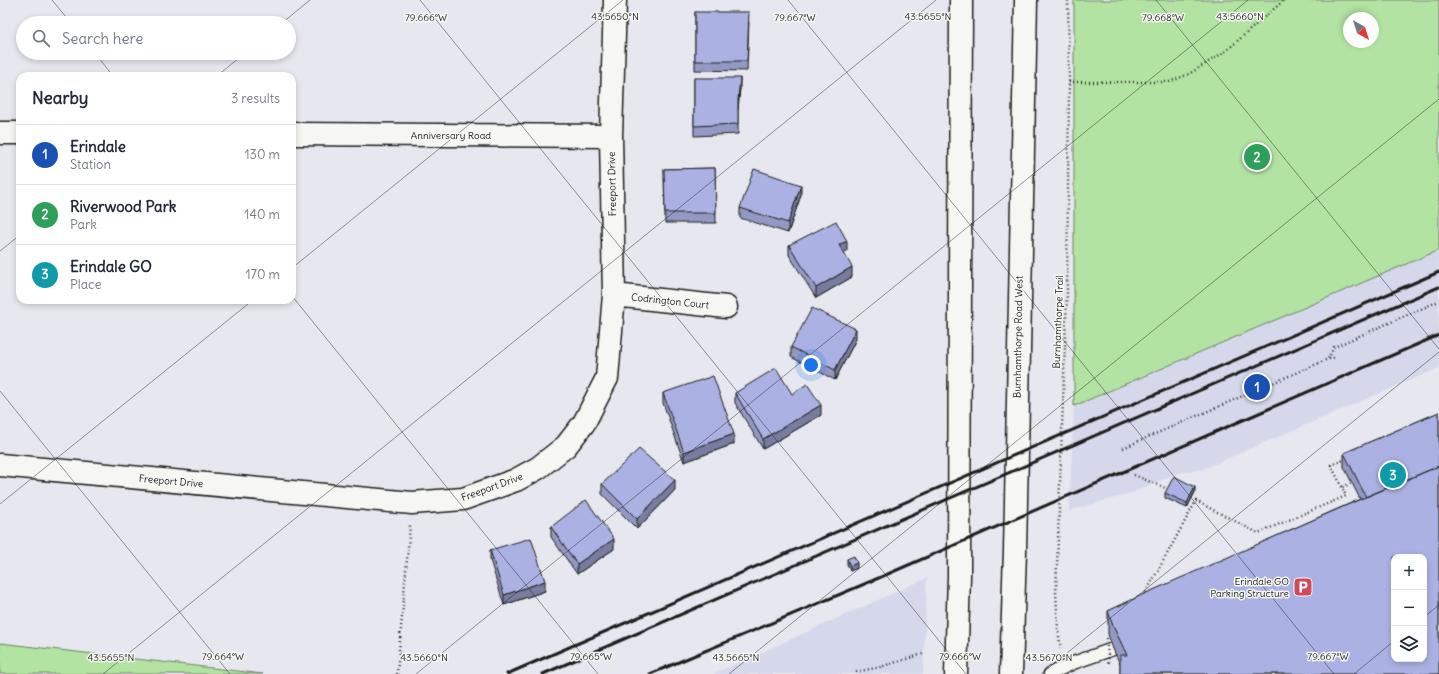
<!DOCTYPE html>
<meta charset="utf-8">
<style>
:root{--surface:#fff;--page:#f2f2f3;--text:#1f2937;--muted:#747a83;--line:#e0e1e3;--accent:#0f766e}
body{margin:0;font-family:Delius,sans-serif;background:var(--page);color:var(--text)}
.controls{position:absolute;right:12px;bottom:12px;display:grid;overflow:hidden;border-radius:8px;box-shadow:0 2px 6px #0003}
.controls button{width:36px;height:36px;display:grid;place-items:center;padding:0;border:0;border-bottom:1px solid var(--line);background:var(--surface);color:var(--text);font:20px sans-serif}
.compass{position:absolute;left:1343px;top:12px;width:36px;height:36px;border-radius:50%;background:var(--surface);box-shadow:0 2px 6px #0003;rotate:141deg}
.you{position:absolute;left:811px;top:365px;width:14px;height:14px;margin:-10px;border:3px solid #fff;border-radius:50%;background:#1a73e8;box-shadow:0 0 0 6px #1a73e833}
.badge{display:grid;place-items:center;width:26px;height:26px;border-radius:50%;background:var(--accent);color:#fff;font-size:13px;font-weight:700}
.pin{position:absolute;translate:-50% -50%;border:2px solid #fff;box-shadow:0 1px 4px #0006}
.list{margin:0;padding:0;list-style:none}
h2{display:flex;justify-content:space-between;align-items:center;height:52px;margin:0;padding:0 16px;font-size:17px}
h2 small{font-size:13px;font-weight:400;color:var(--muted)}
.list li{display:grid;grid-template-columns:26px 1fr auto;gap:12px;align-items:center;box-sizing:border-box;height:60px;padding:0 16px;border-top:1px solid var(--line)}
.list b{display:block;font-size:15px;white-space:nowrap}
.list p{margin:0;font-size:13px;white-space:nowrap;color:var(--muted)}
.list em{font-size:13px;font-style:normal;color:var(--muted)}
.icon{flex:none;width:22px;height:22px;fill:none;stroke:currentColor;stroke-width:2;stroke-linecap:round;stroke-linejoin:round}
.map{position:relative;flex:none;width:1439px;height:674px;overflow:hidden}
.search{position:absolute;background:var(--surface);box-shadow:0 2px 6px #0003;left:16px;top:16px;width:280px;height:44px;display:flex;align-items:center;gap:10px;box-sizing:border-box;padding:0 14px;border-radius:22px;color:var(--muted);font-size:15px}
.panel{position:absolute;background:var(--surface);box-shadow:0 2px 6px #0003;left:16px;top:72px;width:280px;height:232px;border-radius:12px}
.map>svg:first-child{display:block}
</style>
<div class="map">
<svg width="1439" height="674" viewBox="0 0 1439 674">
<rect width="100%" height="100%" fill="#e7e8ef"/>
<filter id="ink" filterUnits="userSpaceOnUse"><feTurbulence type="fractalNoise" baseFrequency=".025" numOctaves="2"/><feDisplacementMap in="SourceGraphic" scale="8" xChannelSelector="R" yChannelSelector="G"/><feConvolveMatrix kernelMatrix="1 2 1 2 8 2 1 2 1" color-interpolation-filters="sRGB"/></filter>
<g filter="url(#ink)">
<path fill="#d5d8eb" d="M1439,250V368L1203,469L1178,473L1132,493L1069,511L1074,406Z
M927,578L923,674H713Z"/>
<path fill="#b3e3a3" stroke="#688060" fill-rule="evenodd" d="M1074,0H1439V250L1074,406ZM1349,18H1373V42H1349Z
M0,643L263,674H0Z"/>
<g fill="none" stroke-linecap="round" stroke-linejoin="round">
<g stroke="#1c1c1c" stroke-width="15">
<path id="service" d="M1050,674L1073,663L1113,649"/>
</g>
<g stroke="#1c1c1c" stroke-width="25">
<path id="minor" d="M0,133H20
M292,134L611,136
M614,295L726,307
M0,465L412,503L463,499L516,480L538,468L566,446L584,423L607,378L614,295L611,136L615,0"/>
</g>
<g stroke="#1c1c1c" stroke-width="25">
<path id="secondary" d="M956,674L959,576L961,0
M1011,674L1015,551L1026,0"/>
</g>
<path stroke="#1c1c1c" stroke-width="2.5" stroke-dasharray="1 3" stroke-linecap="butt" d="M1069,82H1169L1189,74L1226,51L1284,0
M1329,359L1336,357
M1123,448L1328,359L1334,347L1439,301
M1134,475L1170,490
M1342,487L1331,465L1346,459
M1144,596L1196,501L1258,533L1346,496L1342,487L1354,482
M1061,649L1058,630L1056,592L1067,292L1069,82L1068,0
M856,672L880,667L923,654
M397,674L410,525"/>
<use href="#service" stroke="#f6f6f2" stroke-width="12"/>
<use href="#minor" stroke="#f6f6f2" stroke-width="22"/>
<use href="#secondary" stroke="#f6f6f2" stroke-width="22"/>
<path stroke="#1c1c1c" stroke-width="3" d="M507,674L1439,272
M543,674L1439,287
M650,674L874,580L1439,335"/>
<path stroke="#1c1c1c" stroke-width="2.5" stroke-dasharray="1 3" stroke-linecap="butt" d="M1106,638L1109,664"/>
</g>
<path fill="#9399c3" stroke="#1c1c1c" d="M695,12L749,22L747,71L695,70Z
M694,78L740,88L738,108V134L694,136Z
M715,168L716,223H665L664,169Z
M801,195L788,233L740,218V208Z
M789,245L847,251L844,252L852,277L816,298L789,255Z
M856,339L835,380L791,357V347Z
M663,393L734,444L684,462L663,403Z
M735,393L792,394L821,415L763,449L735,403Z
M1439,412V674H1120V664L1113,649L1108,634V611L1360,499L1344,467V453Z
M602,484L675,490L637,529L602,494Z
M1195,492L1187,508L1165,498V493Z
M551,527L614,549L577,574L551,537Z
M490,550L545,591L504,605L490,560Z
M847,559L857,568L850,571L847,564Z"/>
<path fill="#787d9f" stroke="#1c1c1c" d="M740,78V88L738,110V100Z
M801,185V195L788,233V223Z
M847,241V251L839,255V245Z
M852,267V277L816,298V288Z
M856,329V339L835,380V370Z
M821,405V415L763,449V439Z
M734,434V444L684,462V452Z
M675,480V490L637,529V519Z
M1195,487V492L1187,508V503Z
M614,539V549L577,574V564Z
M857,563V568L850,571V566Z
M545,581V591L504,605V595Z"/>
<path fill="#abb2e3" stroke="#1c1c1c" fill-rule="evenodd" d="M695,12H749L747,61H695Z
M694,78H740L738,100V124L694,126Z
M715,168L716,213H665L664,169Z
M754,169L801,185L788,223L740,208Z
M836,221L847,241L839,245L852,267L816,288L789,245Z
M812,308L856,329L835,370L791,347Z
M776,368L792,394L807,384L821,405L763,439L735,393Z
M713,376L734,434L684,452L663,393Z
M1439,412V466L1366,497L1344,453Z
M639,449L675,480L637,519L602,484Z
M1439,466V674H1120V655H1127L1113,626L1108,611L1144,594L1370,495ZM1394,557H1424V659H1394Z
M1174,476L1195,487L1187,503L1165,493Z
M586,500L614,539L577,564L551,527Z
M531,538L545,581L504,595L490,550Z
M854,556L857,563L850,566L847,559Z"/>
</g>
<path fill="none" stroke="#1c1c1c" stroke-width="1" stroke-opacity="0.45" d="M52,0L71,23M420,0L966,674M788,0L1334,674M1156,0L1439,349M282,23L310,0M95,53L113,76M217,76L245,53M0,251L20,235M292,268L623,0M292,296L598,674M0,391L230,674M0,504L253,300M1424,617L1439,605M103,674L936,0M416,674L1248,0M729,674L1439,99M1041,674L1439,352M1354,674L1394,641"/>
<defs>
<g id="parking-square" transform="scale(1)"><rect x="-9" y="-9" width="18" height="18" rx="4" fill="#d1495b" stroke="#f6f6f2"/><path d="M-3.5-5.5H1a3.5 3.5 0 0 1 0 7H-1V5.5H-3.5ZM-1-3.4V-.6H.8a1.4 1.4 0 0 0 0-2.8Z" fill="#fff"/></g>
</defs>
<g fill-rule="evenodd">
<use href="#parking-square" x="1303" y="587"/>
</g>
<g text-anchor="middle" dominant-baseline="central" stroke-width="3" stroke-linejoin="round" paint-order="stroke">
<g font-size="10" fill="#1c1c1c" stroke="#f6f6f2">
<text x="451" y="135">Anniversary Road</text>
<text transform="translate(612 184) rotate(-91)">Freeport Drive</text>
<text transform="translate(670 301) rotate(6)">Codrington Court</text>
<text transform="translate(1058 322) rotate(-88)">Burnhamthorpe Trail</text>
<text transform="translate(1018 337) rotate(-89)">Burnhamthorpe Road West</text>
<text transform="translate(171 481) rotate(5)">Freeport Drive</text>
<text transform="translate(492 487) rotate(-20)">Freeport Drive</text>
</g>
<g font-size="10" fill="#1c1c1c" stroke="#f6f6f2" text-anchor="end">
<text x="1289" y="581">Erindale GO<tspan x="1289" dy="12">Parking Structure</tspan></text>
</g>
</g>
<g font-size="10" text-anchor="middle" fill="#1c1c1c" stroke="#f6f6f2" stroke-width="3" stroke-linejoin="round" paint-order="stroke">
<text x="615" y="20">43.5650°N</text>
<text x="928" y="20">43.5655°N</text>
<text x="1240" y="20">43.5660°N</text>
<text x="426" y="21">79.666°W</text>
<text x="795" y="21">79.667°W</text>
<text x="1163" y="21">79.668°W</text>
<text x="223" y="660">79.664°W</text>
<text x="591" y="660">79.665°W</text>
<text x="960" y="660">79.666°W</text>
<text x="1328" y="660">79.667°W</text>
<text x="111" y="661">43.5655°N</text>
<text x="424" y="661">43.5660°N</text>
<text x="736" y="661">43.5665°N</text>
<text x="1049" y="661">43.5670°N</text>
</g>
</svg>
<div class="controls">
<button>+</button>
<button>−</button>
<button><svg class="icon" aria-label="layers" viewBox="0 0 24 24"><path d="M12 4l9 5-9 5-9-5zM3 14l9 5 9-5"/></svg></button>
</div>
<svg class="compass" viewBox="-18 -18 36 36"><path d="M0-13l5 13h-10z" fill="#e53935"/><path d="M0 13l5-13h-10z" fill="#747a83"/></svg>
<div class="you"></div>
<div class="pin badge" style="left:1257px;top:387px;background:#1a4fb4">1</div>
<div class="pin badge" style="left:1257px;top:157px;background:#2e9e5b">2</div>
<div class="pin badge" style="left:1393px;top:475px;background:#0f9aa8">3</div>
<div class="search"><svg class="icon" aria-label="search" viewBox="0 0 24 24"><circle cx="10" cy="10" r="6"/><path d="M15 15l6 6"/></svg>Search here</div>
<section class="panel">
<h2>Nearby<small>3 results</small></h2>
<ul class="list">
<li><span class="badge" style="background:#1a4fb4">1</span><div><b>Erindale</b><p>Station</p></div><em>130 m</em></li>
<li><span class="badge" style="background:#2e9e5b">2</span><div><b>Riverwood Park</b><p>Park</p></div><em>140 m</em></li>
<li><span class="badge" style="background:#0f9aa8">3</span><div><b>Erindale GO</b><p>Place</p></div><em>170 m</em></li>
</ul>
</section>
</div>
